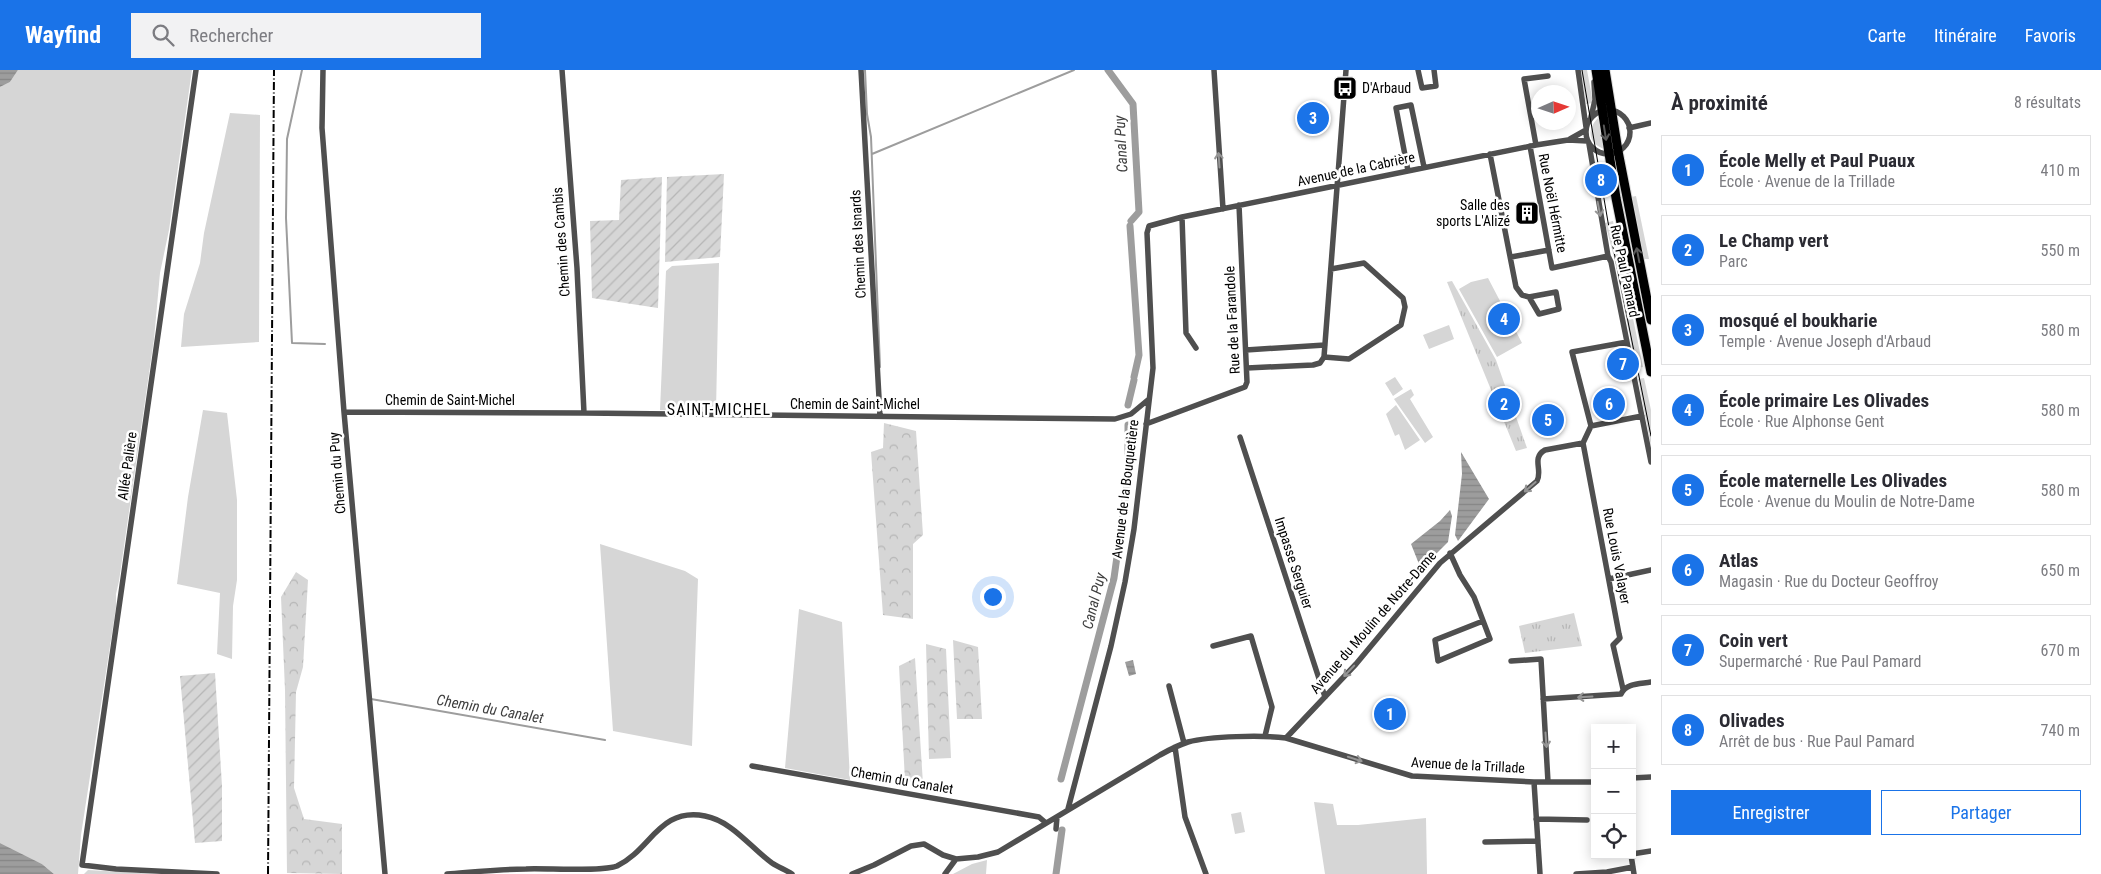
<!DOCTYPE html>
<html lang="fr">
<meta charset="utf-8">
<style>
:root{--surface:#fff;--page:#f2f2f3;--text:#2b2b33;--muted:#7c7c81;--line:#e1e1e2;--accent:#1a73e8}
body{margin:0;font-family:"Roboto Condensed",sans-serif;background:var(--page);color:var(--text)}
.controls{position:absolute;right:15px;bottom:15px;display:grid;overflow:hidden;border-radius:0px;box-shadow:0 2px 12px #0003}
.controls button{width:45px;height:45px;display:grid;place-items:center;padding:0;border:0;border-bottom:1px solid var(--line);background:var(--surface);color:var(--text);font:25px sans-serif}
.compass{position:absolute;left:1531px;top:15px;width:45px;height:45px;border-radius:50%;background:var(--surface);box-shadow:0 2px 12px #0003;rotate:87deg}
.you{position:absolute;left:992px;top:526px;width:18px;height:18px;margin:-12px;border:4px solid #fff;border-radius:50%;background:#1a73e8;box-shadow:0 0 0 8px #1a73e833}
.badge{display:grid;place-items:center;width:32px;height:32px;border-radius:50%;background:var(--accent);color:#fff;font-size:16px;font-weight:700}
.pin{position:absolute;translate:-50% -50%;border:2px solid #fff;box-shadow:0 1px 5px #0006}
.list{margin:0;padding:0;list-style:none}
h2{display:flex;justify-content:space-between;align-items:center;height:65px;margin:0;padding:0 20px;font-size:21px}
h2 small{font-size:16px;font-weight:400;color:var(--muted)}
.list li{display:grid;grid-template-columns:32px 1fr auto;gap:15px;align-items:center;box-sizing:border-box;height:70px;margin:0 10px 10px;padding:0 10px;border:1px solid var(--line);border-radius:0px}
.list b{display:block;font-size:19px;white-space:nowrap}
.list p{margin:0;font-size:16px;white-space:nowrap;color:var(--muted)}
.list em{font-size:16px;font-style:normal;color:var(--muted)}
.actions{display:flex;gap:10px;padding:15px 20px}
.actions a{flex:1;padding:11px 0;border:1px solid var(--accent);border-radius:0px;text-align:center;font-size:18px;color:var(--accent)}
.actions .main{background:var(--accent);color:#fff}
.icon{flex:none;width:28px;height:28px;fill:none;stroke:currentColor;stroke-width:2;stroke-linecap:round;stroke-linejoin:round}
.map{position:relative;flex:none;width:1651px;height:804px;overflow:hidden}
header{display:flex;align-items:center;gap:30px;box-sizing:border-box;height:70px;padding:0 25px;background:var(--accent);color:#fff}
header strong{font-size:24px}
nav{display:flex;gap:28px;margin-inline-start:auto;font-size:18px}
.search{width:350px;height:45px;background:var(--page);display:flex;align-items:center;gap:12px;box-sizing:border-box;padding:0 18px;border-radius:0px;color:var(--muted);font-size:19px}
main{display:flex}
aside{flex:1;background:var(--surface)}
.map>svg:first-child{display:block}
</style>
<header>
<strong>Wayfind</strong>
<div class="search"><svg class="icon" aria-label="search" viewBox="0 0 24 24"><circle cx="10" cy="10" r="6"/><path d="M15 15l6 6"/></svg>Rechercher</div>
<nav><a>Carte</a><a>Itinéraire</a><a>Favoris</a></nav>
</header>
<main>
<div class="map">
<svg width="1651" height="804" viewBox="0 0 1651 804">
<defs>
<pattern id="forest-crowns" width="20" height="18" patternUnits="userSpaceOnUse" patternTransform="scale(1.25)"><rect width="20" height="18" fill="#d6d6d6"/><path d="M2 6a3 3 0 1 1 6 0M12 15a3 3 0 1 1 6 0" fill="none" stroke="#b6b6b6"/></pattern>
<pattern id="park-tufts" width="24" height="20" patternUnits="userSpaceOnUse" patternTransform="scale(1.25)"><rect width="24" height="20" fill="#d6d6d6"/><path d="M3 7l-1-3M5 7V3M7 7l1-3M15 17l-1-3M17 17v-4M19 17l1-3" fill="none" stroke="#b6b6b6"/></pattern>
<pattern id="garden-furrows" width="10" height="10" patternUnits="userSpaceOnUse" patternTransform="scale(1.25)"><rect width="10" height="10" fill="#d6d6d6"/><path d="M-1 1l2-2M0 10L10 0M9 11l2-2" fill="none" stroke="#b6b6b6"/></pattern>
<pattern id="water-rules" width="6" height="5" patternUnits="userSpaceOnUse" patternTransform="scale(1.25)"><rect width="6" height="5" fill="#9d9d9d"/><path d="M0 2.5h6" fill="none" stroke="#858585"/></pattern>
</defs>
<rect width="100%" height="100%" fill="#fff"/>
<path fill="#d6d6d6" d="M18,0H192L169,160L160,203L154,269L119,511L116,524V537L81,765L78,804H54L42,794L0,773V17L10,12Z
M1581,0H1587L1593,33L1586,34Z
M230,43L260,45L259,272L181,277L184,244L200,193L204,163Z
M1599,47L1604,79C1587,73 1587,58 1599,47Z
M1617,93L1638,202H1634L1613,94Z
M1636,126L1649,189H1643L1631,127Z
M1613,151L1643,297L1636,298L1614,187L1605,153Z
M719,193L716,341L660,340L666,201L672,196Z
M1488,208L1522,273L1497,287L1459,219L1471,212Z
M1449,255L1454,269L1429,279L1423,265Z
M1395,307L1403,319L1393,326L1385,313Z
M1644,308L1651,340V376L1638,309Z
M1411,319L1414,325L1410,329L1433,367L1425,373L1394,329Z
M1396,335L1420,370L1405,380L1399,364L1395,366L1386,344Z
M203,340L227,343L237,430V510L233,536L232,589L217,584L220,523L177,514L188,427Z
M600,474L685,501L698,509L692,676L613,661Z
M799,539L842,552L850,710L785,698Z
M1314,732L1333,734L1337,755H1358L1426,748L1427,804H1325Z
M1241,742L1245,762L1235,764L1231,744Z
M987,790L986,804H953L972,794Z
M88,800L157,804H84Z"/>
<path fill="url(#forest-crowns)" d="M884,353L916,361L923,465L913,474V549L883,545L871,382L883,378Z
M296,502L308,510L303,597L296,622L294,718L304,749L342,754V804L287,803L285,620L281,527Z
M953,570L978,577L982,649H957Z
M926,574L946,579L951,688L929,689Z
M915,588L923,714L905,711L899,596Z"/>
<path fill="url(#park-tufts)" d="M1452,211L1496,290L1527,378L1516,381L1447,212Z
M1574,543L1582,576L1525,583L1519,556Z"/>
<path fill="url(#garden-furrows)" d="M724,104L720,187L665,192L667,107Z
M662,107L658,238L592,228L590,151L619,150L621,110Z
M215,603L222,716V771L195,773L180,606Z"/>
<path fill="url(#water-rules)" d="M0,0H18L10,12L0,17Z
M1461,382L1489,429L1458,471L1455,465L1462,404Z
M1450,440L1452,446L1448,472L1421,499L1411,474L1440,451Z
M1133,590L1136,604L1129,606L1125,592Z
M0,773L42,794L54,804H0Z"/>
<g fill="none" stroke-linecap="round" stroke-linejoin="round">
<path stroke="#9d9d9d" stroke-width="2" d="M302,0L287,69L286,148L292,273L325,274
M865,0L867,44L871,67L880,297
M872,84L1074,0
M371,629L605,670"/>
<path stroke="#9d9d9d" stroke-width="7" d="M1108,0L1133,34L1139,142L1131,151
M1130,156L1139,285L1134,307
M1128,335L1134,310
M1061,709L1114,508L1128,408V355
M1056,804L1062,760"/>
<g stroke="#dbdbdb" stroke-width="11">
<path id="primary" d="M1596,0L1616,128L1651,302
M1605,0L1618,81L1651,250"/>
</g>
<path stroke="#4f4f4f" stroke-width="5.5" d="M196,0L82,795L116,799L217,804
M323,0L322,58L344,342L385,804
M562,0L577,198L584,343
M861,0L880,346
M1214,0L1223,139
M1418,0L1422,18L1436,16L1434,0
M1578,0L1586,57
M1586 62a22 22 0 1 1 44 0a22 22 0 1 1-44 0Z
M1591,47L1595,30L1594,12
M1629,58L1651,53
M1570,69L1586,60
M1589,74L1608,186L1611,192L1651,392
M1536,75L1524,9L1548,6
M1530,76L1552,198L1608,186
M1490,84L1516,217L1522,225L1529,227L1539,244L1559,239L1556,222L1529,227
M1408,101L1396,38L1411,35L1424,97
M1182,147L1186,263L1196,278
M1511,187L1549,180
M1627,272L1572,282L1591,356L1642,346
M1246,280L1325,275
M1324,287L1349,289L1401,255L1405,237L1403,228L1364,193L1331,199
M1247,298L1313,295L1320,293L1324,287L1346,0
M344,342L584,343L1115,349L1131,344L1149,329
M1146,354L1245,317L1247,312L1239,135
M1591,356L1583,373L1619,564L1620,568L1613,575L1623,619
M1240,367L1325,627
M1450,483L1460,505L1474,527L1490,569L1438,591L1435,570L1483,551
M1609,509L1651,500
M1213,576L1251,566L1272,637L1265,666
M1511,591L1541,589L1548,712
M1169,616L1184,673
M1543,629L1621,624C1626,613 1640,614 1651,612
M1286,668L1356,594L1440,493L1537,411C1543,400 1531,388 1545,380L1583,373
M1175,677L1185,747L1206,804
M752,696L1039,747L1046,753
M1632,708L1651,707
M1534,712L1540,804
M1068,739L1111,576L1125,512L1134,459L1153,298L1147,163L1149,156L1182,147L1536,75L1568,70L1587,71
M1536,749L1587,750
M1056,759L1057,747
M1485,772L1538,771
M1632,784L1651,781
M1631,785L1634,804
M447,804C473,802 500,799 526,799C545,798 603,802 617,796C651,780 659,737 705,746C732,751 751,778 772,793C778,797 786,800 792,804
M852,804L874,795L911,776L924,774L943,785L956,789L978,787L998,782L1160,685C1169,680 1178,675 1188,672C1210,666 1263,665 1286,668L1412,706L1534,712H1595
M945,804L956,789
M1576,804L1607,802L1633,797"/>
<use href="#primary" stroke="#000" stroke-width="9"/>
<path stroke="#000" stroke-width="1" d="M1582,0L1608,152L1651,366"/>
<path stroke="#000" stroke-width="2" stroke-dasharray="8 2.5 1 2.5" stroke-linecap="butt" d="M268,804L274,0"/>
</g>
<defs><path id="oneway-shaft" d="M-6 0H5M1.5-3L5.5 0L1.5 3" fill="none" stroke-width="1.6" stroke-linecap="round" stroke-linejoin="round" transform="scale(1.25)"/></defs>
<g stroke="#595959">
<use href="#oneway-shaft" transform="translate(1605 63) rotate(81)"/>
<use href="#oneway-shaft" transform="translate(1638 185) rotate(-101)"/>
</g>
<g stroke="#959595">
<use href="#oneway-shaft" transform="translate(1219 90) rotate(-94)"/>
<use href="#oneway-shaft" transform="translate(1599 139) rotate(79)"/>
<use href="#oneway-shaft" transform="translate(1530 417) rotate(139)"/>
<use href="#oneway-shaft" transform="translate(1349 601) rotate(134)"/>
<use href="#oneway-shaft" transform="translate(1585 627) rotate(177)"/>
<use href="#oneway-shaft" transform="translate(1546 670) rotate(86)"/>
<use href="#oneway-shaft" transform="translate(1355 689) rotate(18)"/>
</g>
<defs>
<g id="bus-square" transform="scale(1.25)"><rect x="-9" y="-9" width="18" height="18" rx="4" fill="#000" stroke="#fff"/><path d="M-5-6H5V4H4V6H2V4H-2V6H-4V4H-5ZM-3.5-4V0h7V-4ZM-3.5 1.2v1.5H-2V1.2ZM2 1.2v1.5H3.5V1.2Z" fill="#fff"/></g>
<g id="building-square" transform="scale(1.25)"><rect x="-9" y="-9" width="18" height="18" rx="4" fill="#000" stroke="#fff"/><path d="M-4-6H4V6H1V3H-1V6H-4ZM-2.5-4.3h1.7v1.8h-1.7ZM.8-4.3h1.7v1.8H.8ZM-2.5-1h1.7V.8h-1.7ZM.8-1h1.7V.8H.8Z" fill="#fff"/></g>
</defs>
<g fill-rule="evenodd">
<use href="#bus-square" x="1345" y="18"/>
<use href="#building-square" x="1527" y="143"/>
</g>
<g text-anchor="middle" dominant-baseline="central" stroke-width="5" stroke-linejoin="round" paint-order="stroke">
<g font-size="14" fill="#000" stroke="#fff" text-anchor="start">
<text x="1362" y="18">D'Arbaud</text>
<text x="1510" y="135" text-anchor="end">Salle des<tspan x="1510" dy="16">sports L'Alizé</tspan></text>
</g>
<g font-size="14" fill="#000" stroke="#fff">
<text transform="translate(1356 99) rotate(-12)">Avenue de la Cabrière</text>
<text transform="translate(1553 133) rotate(79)">Rue Noël Hérmitte</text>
<text transform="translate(561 172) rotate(-94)">Chemin des Cambis</text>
<text transform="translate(858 174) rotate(-93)">Chemin des Isnards</text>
<text transform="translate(1625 201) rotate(78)">Rue Paul Pamard</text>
<text transform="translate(1232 250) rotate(-93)">Rue de la Farandole</text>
<text x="450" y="330">Chemin de Saint-Michel</text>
<text x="855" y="334">Chemin de Saint-Michel</text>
<text transform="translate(127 396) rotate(-82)">Allée Palière</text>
<text transform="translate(337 403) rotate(-95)">Chemin du Puy</text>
<text transform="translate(1125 419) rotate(-83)">Avenue de la Bouquetière</text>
<text transform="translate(1617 486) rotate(79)">Rue Louis Valayer</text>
<text transform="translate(1294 493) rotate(72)">Impasse Serguier</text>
<text transform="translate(1373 552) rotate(-49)">Avenue du Moulin de Notre-Dame</text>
<text transform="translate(1468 695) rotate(3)">Avenue de la Trillade</text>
<text transform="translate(902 710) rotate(10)">Chemin du Canalet</text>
</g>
<g font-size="15" font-style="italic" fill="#3e3e3e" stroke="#fff">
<text transform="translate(1121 74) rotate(-93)">Canal Puy</text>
<text transform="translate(1094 531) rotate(-76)">Canal Puy</text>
<text transform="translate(490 639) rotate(10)">Chemin du Canalet</text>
</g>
<g font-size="16" letter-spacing="1" fill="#000" stroke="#fff">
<text x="719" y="339">SAINT-MICHEL</text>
</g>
</g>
</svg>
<div class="controls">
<button>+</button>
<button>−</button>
<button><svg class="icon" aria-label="locate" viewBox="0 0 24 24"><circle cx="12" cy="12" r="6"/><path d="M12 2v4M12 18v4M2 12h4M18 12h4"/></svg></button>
</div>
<svg class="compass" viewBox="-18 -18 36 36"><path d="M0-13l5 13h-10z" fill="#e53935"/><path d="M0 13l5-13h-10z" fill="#7c7c81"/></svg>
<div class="you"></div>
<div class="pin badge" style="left:1390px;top:644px">1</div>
<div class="pin badge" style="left:1504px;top:334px">2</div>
<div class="pin badge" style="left:1313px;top:48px">3</div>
<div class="pin badge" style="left:1504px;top:249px">4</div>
<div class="pin badge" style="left:1548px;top:350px">5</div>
<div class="pin badge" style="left:1609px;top:334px">6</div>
<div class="pin badge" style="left:1623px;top:294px">7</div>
<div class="pin badge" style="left:1601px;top:110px">8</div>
</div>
<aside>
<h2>À proximité<small>8 résultats</small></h2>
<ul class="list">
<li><span class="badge">1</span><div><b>École Melly et Paul Puaux</b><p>École · Avenue de la Trillade</p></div><em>410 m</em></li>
<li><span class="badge">2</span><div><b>Le Champ vert</b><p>Parc</p></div><em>550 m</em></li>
<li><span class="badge">3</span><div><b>mosqué el boukharie</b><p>Temple · Avenue Joseph d'Arbaud</p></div><em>580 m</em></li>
<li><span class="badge">4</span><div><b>École primaire Les Olivades</b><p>École · Rue Alphonse Gent</p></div><em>580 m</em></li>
<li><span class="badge">5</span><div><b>École maternelle Les Olivades</b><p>École · Avenue du Moulin de Notre-Dame</p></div><em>580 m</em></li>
<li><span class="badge">6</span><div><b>Atlas</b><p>Magasin · Rue du Docteur Geoffroy</p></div><em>650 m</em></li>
<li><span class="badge">7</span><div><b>Coin vert</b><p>Supermarché · Rue Paul Pamard</p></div><em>670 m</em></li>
<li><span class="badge">8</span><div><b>Olivades</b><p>Arrêt de bus · Rue Paul Pamard</p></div><em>740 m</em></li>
</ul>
<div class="actions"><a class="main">Enregistrer</a><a>Partager</a></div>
</aside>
</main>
